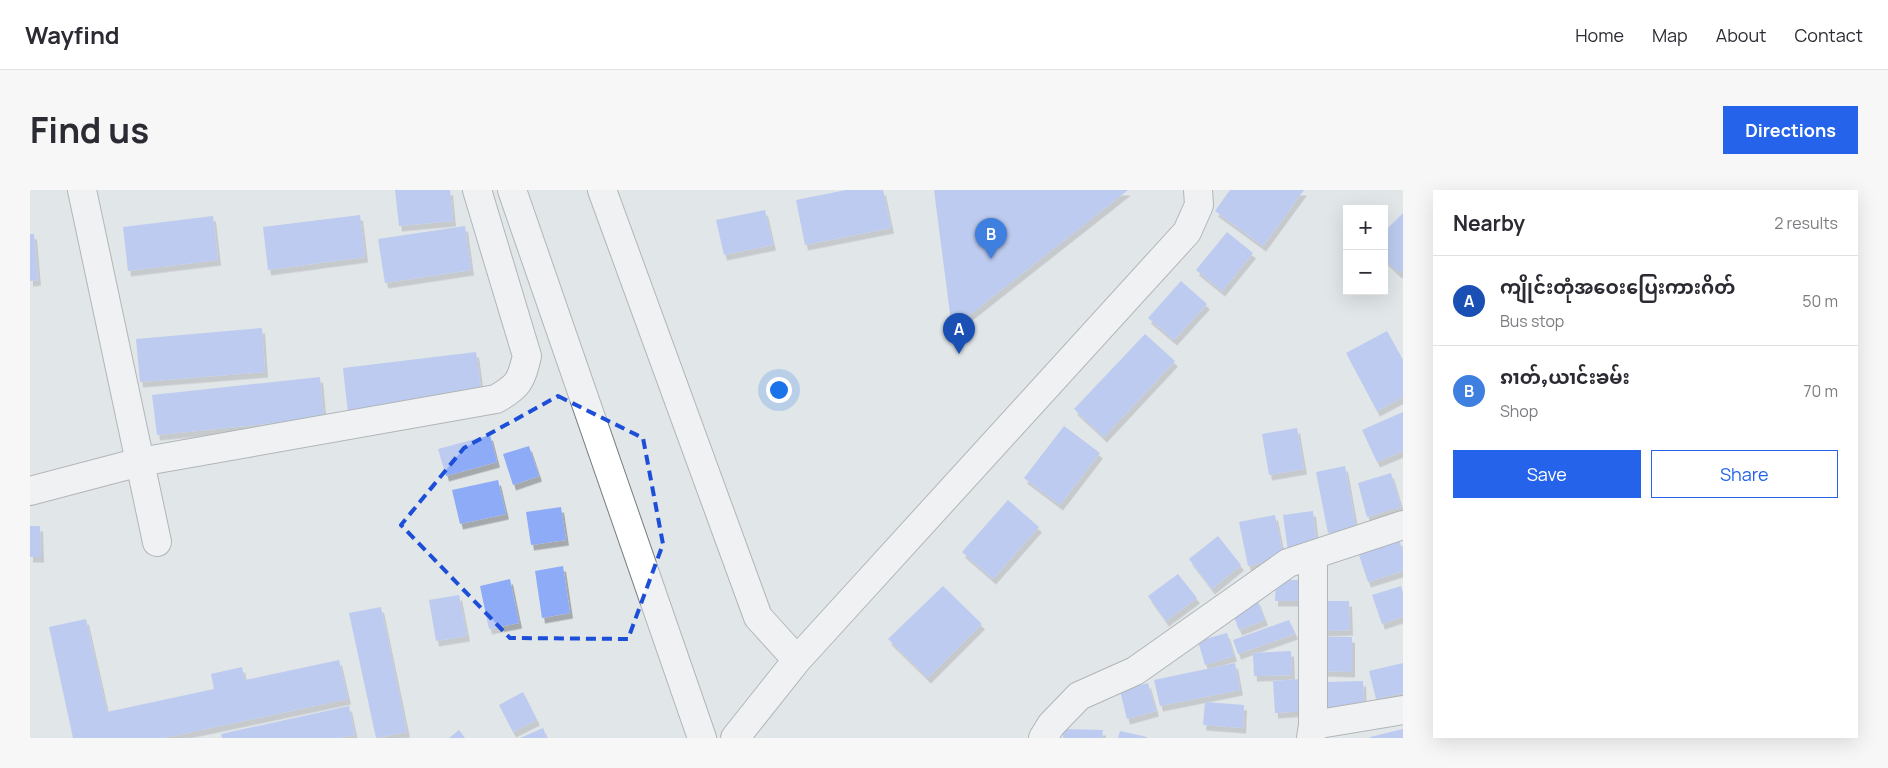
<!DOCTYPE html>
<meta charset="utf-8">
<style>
:root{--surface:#fff;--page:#f7f7f7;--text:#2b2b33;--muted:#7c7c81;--line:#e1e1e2;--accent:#2563eb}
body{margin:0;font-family:Manrope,"Noto Sans Myanmar",sans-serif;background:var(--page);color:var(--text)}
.controls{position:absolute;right:15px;top:15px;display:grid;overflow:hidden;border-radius:0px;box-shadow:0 5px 20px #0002}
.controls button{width:45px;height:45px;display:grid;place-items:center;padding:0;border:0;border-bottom:1px solid var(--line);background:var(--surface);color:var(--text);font:25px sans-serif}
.you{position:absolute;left:748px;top:199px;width:18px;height:18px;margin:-12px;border:4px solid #fff;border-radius:50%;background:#1a73e8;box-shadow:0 0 0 8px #1a73e833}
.badge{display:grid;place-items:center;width:32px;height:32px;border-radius:50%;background:var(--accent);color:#fff;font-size:16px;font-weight:700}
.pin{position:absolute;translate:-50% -41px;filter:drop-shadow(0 1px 2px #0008)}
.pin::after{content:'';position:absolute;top:26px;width:18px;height:15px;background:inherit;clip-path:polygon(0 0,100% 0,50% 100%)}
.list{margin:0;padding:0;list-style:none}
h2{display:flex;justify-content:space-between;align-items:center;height:65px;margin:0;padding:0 20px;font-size:21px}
h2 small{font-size:16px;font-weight:400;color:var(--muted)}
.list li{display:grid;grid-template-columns:32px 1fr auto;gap:15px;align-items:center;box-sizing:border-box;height:90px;padding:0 20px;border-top:1px solid var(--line)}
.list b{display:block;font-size:19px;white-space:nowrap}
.list p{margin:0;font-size:16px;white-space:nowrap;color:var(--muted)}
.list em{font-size:16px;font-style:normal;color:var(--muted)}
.actions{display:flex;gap:10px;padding:15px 20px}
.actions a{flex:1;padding:11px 0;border:1px solid var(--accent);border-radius:0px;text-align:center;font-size:18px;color:var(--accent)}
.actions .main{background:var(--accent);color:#fff}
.map{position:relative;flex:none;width:1373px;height:548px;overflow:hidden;border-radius:0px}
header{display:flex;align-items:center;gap:30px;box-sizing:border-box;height:70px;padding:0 25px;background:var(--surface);border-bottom:1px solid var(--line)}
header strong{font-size:24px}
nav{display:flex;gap:28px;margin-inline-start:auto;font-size:18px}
.intro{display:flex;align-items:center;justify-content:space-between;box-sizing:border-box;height:120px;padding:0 30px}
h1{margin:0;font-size:35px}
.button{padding:12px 22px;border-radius:0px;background:var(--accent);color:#fff;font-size:18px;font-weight:700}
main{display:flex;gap:30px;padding:0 30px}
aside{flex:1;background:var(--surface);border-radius:0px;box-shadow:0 5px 20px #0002}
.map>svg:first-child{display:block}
</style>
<header>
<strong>Wayfind</strong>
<nav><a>Home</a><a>Map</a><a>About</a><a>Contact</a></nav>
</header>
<div class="intro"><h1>Find us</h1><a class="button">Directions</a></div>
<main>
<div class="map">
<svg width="1373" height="548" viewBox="0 0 1373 548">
<defs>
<filter id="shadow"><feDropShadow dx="3" dy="5.5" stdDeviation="0" flood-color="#0004"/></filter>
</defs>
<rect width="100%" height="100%" fill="#e1e6e9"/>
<path fill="#8eabf7" filter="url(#shadow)" d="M365,0H420L423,31L369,36Z
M816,0H853L861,38L775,55L766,10Z
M904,0H1098L922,139Z
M1200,0H1274L1233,56L1185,21Z
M735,20L743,55L694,65L686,30Z
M1373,23V79L1369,83L1354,69V42Z
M330,25L335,67L238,80L233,37Z
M183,26L188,70L98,81L93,37Z
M435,36L441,80L355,93L348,49Z
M1197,42L1223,63L1192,101L1166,80Z
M0,44H4L8,90L0,91Z
M1151,91L1177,114L1144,150L1118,128Z
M232,138L235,182L110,192L106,149Z
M1357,141L1373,170V207L1347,221L1316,163Z
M1115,144L1145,171L1074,247L1044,219Z
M446,162L452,206L318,223L313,178Z
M290,187L294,228L127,245L122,205Z
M1373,222V261L1347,272L1332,240Z
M1034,236L1070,263L1030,315L994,288Z
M1267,238L1274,279L1239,285L1232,244Z
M460,245L467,272L416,286L408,259Z
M499,256L509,286L483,295L473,264Z
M1315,276L1326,337L1298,343L1286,282Z
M1361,283L1371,317L1337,327L1328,293Z
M468,290L476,324L430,334L422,300Z
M978,310L1009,337L963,389L932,362Z
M531,317L536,350L501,355L496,322Z
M1283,321L1287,358L1258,361L1253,325Z
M1245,325L1254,369L1218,376L1209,332Z
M0,336H10L11,367H0Z
M1188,346L1211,375L1182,399L1159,369Z
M1369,350L1373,362V381L1338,392L1328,362Z
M533,376L540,423L512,428L505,381Z
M1148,384L1167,408L1136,431L1118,406Z
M480,389L489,433L459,439L450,396Z
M1246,390H1271V411H1245Z
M913,396L952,434L898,488L858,449Z
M1371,396L1373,403V427L1352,434L1342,405Z
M429,405L437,446L406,451L399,410Z
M1227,409L1235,430L1209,440L1201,419Z
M1295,411H1319L1320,440L1295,441Z
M351,417L377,542L346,548L319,423Z
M56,429L77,522L184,499L181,484L212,477L215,490L309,470L318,509L133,548H43L19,437Z
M1259,430L1265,444L1208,464L1203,450Z
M1197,443L1204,466L1175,475L1168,451Z
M1293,447H1322V482L1293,481Z
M1261,461L1262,485L1224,486L1223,463Z
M1205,473L1210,500L1130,516L1124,490Z
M1373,473V503L1346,509L1339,481Z
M1271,489L1273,521L1245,523L1243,491Z
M1333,491L1334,519L1298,520L1297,492Z
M1118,493L1126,521L1097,529L1090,501Z
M493,502L507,530L483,542L469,515Z
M1175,512L1214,515L1213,538L1173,535Z
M319,516L325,545L310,548H192L191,544Z
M513,538L517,548H490Z
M1033,539L1073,540L1072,548H1033Z
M1373,539V548H1340V547Z
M429,540L435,548H419Z
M1090,541L1117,547V548H1088Z"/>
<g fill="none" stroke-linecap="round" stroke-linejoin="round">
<g stroke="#777c7e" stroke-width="30">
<path id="minor" d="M52,0L127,352
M482,0L672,548
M572,0L728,427L767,470
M0,301L110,272L466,209C489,196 491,191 497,166L447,0
M1283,535L1373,520
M705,548L767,470L1157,42L1169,15L1168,0
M1013,548L1021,535L1049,506L1105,481L1258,373L1373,335
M1281,548L1283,535V365"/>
</g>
<use href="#minor" stroke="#fff" stroke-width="28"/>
</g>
<path d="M0 0H1373V548H0ZM528,206L613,248L633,354L598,449L480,448L371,335L434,258Z" fill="#e1e6e9" fill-opacity=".55" fill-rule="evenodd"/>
<path fill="none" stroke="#1d4ed8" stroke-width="4" stroke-dasharray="10 6" stroke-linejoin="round" d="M528,206L613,248L633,354L598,449L480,448L371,335L434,258Z"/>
</svg>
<div class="controls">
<button>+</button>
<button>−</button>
</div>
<div class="you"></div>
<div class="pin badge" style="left:929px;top:164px;background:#1a4fb4">A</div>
<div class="pin badge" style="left:961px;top:69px;background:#3f7fe0">B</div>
</div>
<aside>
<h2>Nearby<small>2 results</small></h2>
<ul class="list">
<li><span class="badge" style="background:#1a4fb4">A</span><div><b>ကျိုင်းတုံအဝေးပြေးကားဂိတ်</b><p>Bus stop</p></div><em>50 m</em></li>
<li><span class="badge" style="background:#3f7fe0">B</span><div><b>ၵၢတ်ႇယၢင်းၶမ်း</b><p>Shop</p></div><em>70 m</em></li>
</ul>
<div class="actions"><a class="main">Save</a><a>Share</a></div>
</aside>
</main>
